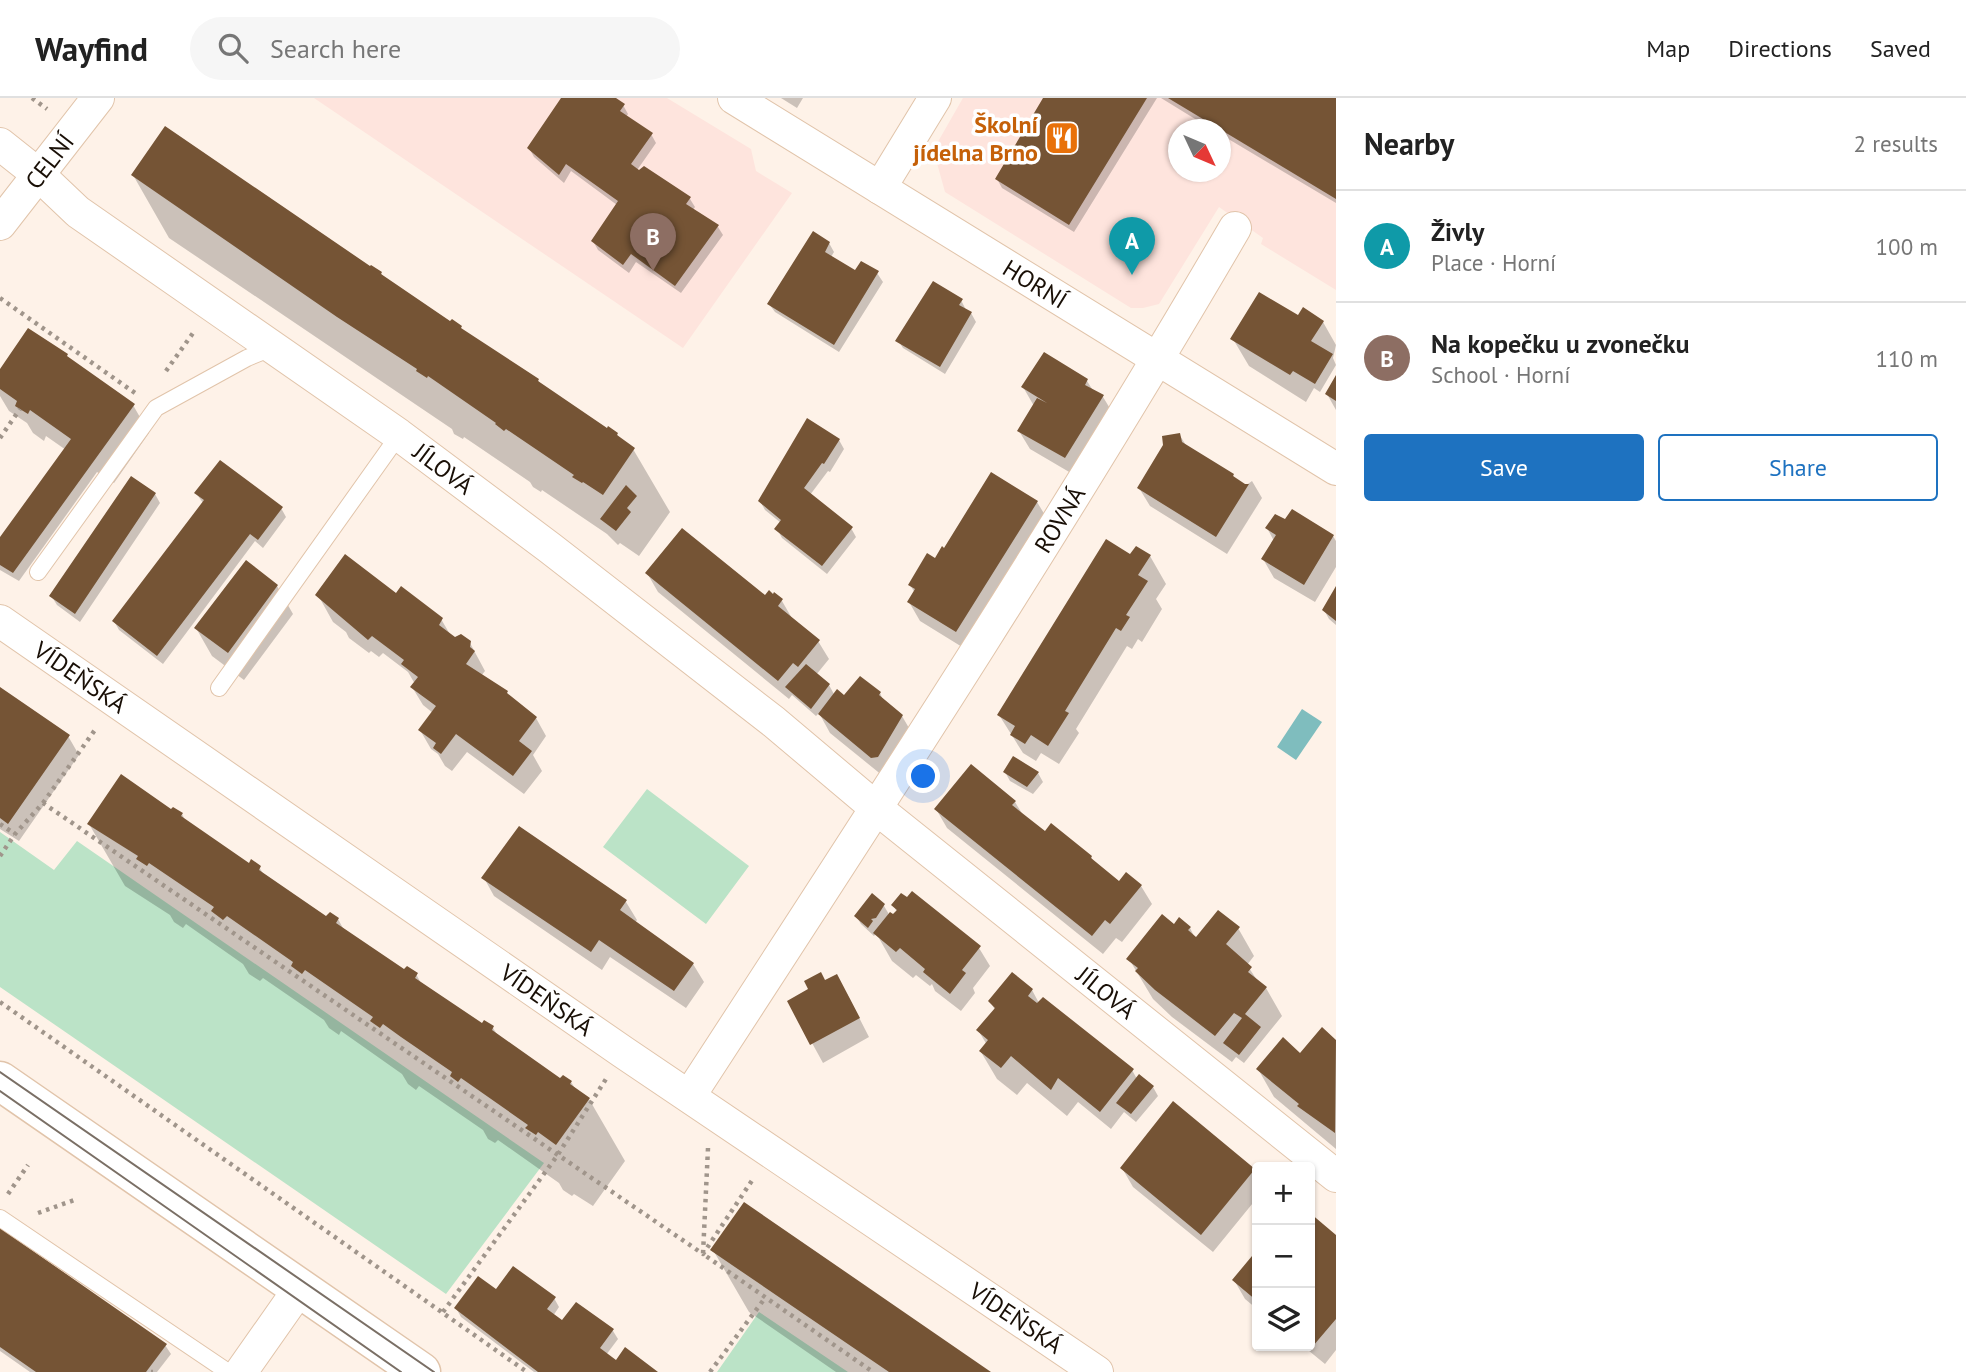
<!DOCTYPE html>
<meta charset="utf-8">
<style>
:root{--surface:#fff;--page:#f6f6f6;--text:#222;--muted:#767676;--line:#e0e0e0;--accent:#1e72c0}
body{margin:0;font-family:"PT Sans",sans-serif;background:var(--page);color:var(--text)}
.controls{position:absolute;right:21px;bottom:21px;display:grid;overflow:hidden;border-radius:7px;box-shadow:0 2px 5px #0004}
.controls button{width:63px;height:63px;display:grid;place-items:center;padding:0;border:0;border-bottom:2px solid var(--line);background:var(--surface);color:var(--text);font:35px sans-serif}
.compass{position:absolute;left:1168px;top:21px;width:63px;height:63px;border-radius:50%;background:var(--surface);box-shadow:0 2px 5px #0004;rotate:134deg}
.you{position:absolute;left:924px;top:679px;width:24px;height:24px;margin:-18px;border:5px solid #fff;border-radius:50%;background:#1a73e8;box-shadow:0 0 0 10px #1a73e833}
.badge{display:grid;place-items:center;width:46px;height:46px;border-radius:50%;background:var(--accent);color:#fff;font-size:23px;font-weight:700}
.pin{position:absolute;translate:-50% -58px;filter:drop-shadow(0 2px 4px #0008)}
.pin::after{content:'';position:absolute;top:37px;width:24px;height:21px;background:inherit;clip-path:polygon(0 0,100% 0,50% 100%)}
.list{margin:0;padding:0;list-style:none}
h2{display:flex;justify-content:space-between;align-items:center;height:91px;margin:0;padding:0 28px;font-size:30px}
h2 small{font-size:23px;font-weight:400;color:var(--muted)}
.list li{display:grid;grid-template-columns:46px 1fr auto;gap:21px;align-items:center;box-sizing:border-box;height:112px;padding:0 28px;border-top:2px solid var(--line)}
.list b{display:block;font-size:26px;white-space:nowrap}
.list p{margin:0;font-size:23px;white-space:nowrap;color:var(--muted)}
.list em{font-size:23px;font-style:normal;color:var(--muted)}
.actions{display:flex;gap:14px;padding:21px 28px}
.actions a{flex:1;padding:16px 0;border:2px solid var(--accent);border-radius:7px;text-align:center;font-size:24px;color:var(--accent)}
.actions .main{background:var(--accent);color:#fff}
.icon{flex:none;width:38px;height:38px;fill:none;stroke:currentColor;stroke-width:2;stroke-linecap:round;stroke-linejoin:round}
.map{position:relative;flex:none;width:1336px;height:1274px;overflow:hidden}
header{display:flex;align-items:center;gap:42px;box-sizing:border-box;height:98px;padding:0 35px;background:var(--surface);border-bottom:2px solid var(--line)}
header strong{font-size:33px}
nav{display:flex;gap:38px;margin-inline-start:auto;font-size:24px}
.search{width:490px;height:63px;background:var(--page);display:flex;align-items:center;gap:18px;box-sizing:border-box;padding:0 24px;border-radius:38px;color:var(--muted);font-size:26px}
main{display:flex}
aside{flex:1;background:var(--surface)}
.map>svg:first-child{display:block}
</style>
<header>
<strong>Wayfind</strong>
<div class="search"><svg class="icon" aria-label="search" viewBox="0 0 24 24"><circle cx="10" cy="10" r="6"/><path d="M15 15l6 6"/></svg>Search here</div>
<nav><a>Map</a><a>Directions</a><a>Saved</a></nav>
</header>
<main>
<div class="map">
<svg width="1336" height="1274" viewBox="0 0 1336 1274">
<rect width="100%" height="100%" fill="#fef2e8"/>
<path fill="#fee4dd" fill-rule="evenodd" d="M314,0H667L751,51L756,73L792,95L683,250Z
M963,0H1336V192L1261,146L1263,140L1219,109L1159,206L1143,210H1131L945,94L935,58V49ZM1178,32H1220V74H1178Z"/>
<path fill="#bbe3c7" d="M647,691L749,768L706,826L603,749Z
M0,734L54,772L77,743L544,1065L446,1196L0,889Z
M759,1214L848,1274H717Z"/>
<path fill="#7fbdbe" d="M1302,611L1322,624L1296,662L1277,649Z"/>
<path fill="#0003" d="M563,0H612L623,7L628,16L626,19L651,36L656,45L633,78L690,101L695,109L693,112L718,129L723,137L681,195L636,164L629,175L598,152L593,143L617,107L571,73L564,85L534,59L529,50Z
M781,0H803L797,10Z
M1045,0H1157L1074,134L1002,90L997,81Z
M1161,0H1336V105L1220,36V32H1213Z
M133,77L381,175L383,179L538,282L540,286L607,333L617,336L620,342L633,351L670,414L639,458L620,445L618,447L607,436L542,392L541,394L533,389L530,384L464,339L463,341L454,336L452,331L169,140Z
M829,145L834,154L831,159L856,174L877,175L883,184L839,254L775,214L769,206Z
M961,202L966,212L971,215L976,224L945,276L903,250L897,241Z
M1298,220L1323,224L1336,247L1333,260L1336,267L1320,294L1314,290L1306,304L1249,268L1233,241Z
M0,274L133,307L149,335L114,385L97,374L19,483L0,472V442L66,352L46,338L44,343L33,335L27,325L9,313L0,298Z
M1336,281V312L1327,296Z
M1087,283L1094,294L1103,299L1114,317L1076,378L1030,351L1019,333L1034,308L1023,289Z
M1179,336L1187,349L1233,377L1235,382L1245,388L1252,383L1262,400L1227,456L1150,408L1139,390Z
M839,342L844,351L830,374L828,373L810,397L851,430L856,439L827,476L782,440L777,431L781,425L765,412L760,403Z
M131,381L155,396L160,405L80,524L57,507L52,499Z
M196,395L281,410L286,419L263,450L255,443L163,566L119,532L114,523L203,405Z
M1037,404L1048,422L967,552L920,523L909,504L915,495L910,487L944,452Z
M1267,430L1333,438L1336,443V469L1315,504L1274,480L1263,461L1274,443Z
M1131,458H1150L1166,486L1156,501L1162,511L1142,544L1138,541L1132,551L1127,548L1076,631L1079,635L1059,666L1041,655L1036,663L1023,655L999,617Z
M647,475L765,500L775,497L782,503L793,522L818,543L829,561L816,577L829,587L835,598L844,599L880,595L884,604L902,618L913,637L883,678L830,635L819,615L816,618L792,597L789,601L658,494Z
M277,488L293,516L244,582L212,558L196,530Z
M1336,492V527L1329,521L1324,512Z
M318,497H396L441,521L451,538L470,545L485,573L481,578L507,595L510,600L536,620L546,638L533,657L542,673L524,696L467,654L452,673L445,668L438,656L431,651L420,632L433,615L423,607L412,589L415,586L408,574L383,555L379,559L371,553L369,555L349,540L346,534L333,524Z
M0,591L68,638L79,657L19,743L0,731Z
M1005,674L1038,675L1043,684L1033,696L1010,683Z
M1015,704L1023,717L1045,736L1091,759L1094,764L1120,785L1141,788L1152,806L1122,844L1116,840L1103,856L947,730L936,711Z
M171,713L182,716L186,724L249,767L259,769L264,777L327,820L338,821L344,832L405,874L416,876L422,887L482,928L493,930L498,938L561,982L563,979L571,984L576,992L589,1001L625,1063L593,1108L574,1096L572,1098L563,1092L559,1085L498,1042L495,1045L488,1041L483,1032L419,988L416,992L408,986L402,976L341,933L339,937L329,930L324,922L263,880L260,883L249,876L243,866L186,826L183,830L174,824L170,817L125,788L89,726Z
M484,780L626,804L637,822L635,825L693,866L704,884L686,910L610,859L602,872L494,798Z
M893,807L979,850L990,868L973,890L975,895L961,913L935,893L932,886L930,888L916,877L913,880L892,863L876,835L874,838L861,826L856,818L884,808L890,818L893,819L897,814Z
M1174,828L1190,830L1196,842L1238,830L1254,858L1247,867L1259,885L1266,890L1282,918L1244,965L1236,959L1232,964L1172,919L1153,901L1129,861Z
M825,884L847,896L869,939L823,965L789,903Z
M1032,892L1039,905L1132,972L1137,981L1153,989L1158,998L1136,1024L1124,1014L1111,1031L1078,1004L1067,1018L1027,985L1017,997L997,981L981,954L987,947L978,932L995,912L990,903Z
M1322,932L1336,944V1051L1274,999L1258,971L1300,957Z
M1122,1070L1254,1072L1257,1078V1100L1213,1154L1133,1089Z
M1310,1117L1336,1139V1252L1325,1266L1303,1248H1310Z
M0,1132L165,1247L171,1256L157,1274H30L0,1253Z
M713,1152L988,1274H836L749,1214Z
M1257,1155V1211L1245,1201L1234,1182Z
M497,1193L554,1200L559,1209L553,1218L563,1225L613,1233L618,1241L606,1257L616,1265L656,1274H534L461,1219L456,1210Z"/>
<path fill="#755435" d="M561,0H616L625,6L620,13L653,35L631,66L639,72L644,68L691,99L686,106L719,127L675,188L631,156L623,167L591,143L618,103L566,66L559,77L527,50Z
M1043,0H1147L1069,127L995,81Z
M1168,0H1336V101Z
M165,28L370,168L371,167L382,174L381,176L450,223L452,221L462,228L461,230L539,281L538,283L607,330L608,328L618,335L617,337L635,350L603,397L583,384L582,385L572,379L574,377L506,331L504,333L495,326L496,325L428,278L427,280L416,273L417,271L337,219L131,77Z
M813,133L830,144L825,154L855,172L861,163L879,173L834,247L767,206Z
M933,183L963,201L959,207L972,214L940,269L895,243Z
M1259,194L1298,217L1303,209L1324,223L1311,243L1333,256L1315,286L1293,273L1290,277L1230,241Z
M28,230L68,256L67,258L135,306L13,475L0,467V439L71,341L30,312L28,316L15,308L17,303L0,291V271Z
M1044,254L1088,281L1085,287L1104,297L1065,360L1017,333L1037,300L1047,305L1021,289Z
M1336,277V303L1325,296Z
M807,320L840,341L824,366L822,365L804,390L853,429L822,468L774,431L781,422L758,403Z
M1180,335L1182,344L1234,376L1233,378L1245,386H1249L1216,439L1137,390L1163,347L1162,338Z
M220,362L283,409L258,442L250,436L157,558L112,523L204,402L194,395Z
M991,374L1038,403L956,534L907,504L915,491L908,487L927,455L935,460L942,448L944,450Z
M131,378L156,395L75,516L49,498Z
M626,387L637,398L627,410L631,414L616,433L600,421Z
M1292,411L1334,437L1304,487L1261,461L1276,437L1265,430L1275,416L1285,421Z
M682,430L765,497L769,492L773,496L774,494L783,501L778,508L820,542L798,569L793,565L778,583L645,475Z
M1106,441L1130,456L1136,448L1151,457L1138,477L1148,483L1126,517L1130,519L1121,533L1116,530L1065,613L1069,615L1048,648L1031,637L1025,646L1010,637L1015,628L997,617Z
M345,456L396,495L401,488L443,520L439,527L455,539L461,536L471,543L470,549L475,553L466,566L508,593L507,595L537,619L519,643L532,653L513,678L456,636L441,656L433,650L436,645L418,632L436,608L410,589L418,579L401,566L404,562L372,538L368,542L315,497Z
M246,462L278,487L228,555L194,530Z
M1336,488V523L1322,512Z
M806,566L830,586L811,611L785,589Z
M860,578L881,594L879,597L903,617L878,659L871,660L818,616L837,591L844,597Z
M0,589L70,637L8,726L0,720Z
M1013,658L1039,674L1027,689L1003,674Z
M971,666L1016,703L1012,707L1045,733L1051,725L1092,758L1091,760L1119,783L1126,774L1142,787L1110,826L1105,822L1092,838L934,711Z
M121,676L171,711L173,709L183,715L181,718L249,765L251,761L261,768L259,772L326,818L330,814L339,820L336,825L404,871L407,868L418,875L415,880L482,925L484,922L494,928L492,932L560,980L563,977L572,983L570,986L590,1000L556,1047L538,1034L536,1037L525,1030L528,1027L461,980L458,984L450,978L452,974L401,939L383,926L380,930L370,923L373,919L305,872L302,876L291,868L293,864L227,818L223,822L211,813L214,809L149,765L147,768L136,761L138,758L87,726Z
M519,728L627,802L620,812L694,865L674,893L599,842L591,854L481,780Z
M912,793L981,848L962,872L966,875L950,896L923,874L925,871L900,850L896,854L873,835L890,814L893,816L897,812L891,807L901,795L907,799Z
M872,795L885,806L876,820L871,821L873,823L868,830L854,818Z
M1218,812L1240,829L1226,846L1252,869L1248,874L1267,889L1245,916L1261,929L1239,957L1223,945L1242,920L1234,915L1215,938L1155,892L1135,873L1138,870L1126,861L1162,816L1174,826L1179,819L1191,829L1188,832L1196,839Z
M821,874L825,882L837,876L860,920L810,947L787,903L808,891L804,883Z
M1012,874L1033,891L1028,898L1037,905L1043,899L1134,971L1100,1014L1058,980L1051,992L1011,958L1001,970L979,953L988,942L976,932L995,910L988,903Z
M1322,929L1336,942L1335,1035L1297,1008L1299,1006L1256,971L1283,939L1300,955Z
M1139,976L1154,988L1131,1016L1116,1005Z
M1173,1003L1255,1071L1201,1137L1120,1070Z
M744,1104L991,1274H889L710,1152Z
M1310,1115L1336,1137V1221L1313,1248L1310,1245Z
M0,1130L167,1246L146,1274H36L0,1249Z
M1257,1152V1203L1232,1182Z
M513,1168L556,1199L547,1211L562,1222L576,1204L614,1231L600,1250L616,1262L625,1249L658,1274H538L454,1210L478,1178L496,1191Z"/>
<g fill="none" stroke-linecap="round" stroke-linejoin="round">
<g stroke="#e1c4aa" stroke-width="18">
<path id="lane" d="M38,474L156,310L247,260L274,249
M219,590L399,337
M0,1120L228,1274"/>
</g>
<g stroke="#e1c4aa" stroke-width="34">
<g id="street">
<path id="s1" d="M734,0L1336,371"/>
<path id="s2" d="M0,46L39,77L78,114L399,337L550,450L774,624L876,710L1336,1078"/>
<path d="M880,90L935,0"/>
<path id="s3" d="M0,126L98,0"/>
<path id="s4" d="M0,523L623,954L1097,1274"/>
<path id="s5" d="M690,997C876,711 1063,425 1235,130"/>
<path d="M241,1274L300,1190"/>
</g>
</g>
<g stroke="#e1c4aa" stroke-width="41">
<path id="secondary" d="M0,983L421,1274"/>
</g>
<path stroke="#a0958b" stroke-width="4.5" stroke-dasharray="3.5 5" stroke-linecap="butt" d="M32,0L47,11
M0,200L135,295
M166,273L193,235
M0,340L20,311
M43,705L97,629
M0,726L15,736
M0,758L15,736L43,705L703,1156L753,1081
M0,904L527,1274
M708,1050L703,1156L873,1274
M8,1096L28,1067
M38,1115L77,1101
M443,1214L557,1058L606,981
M151,1274H153
M710,1274L765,1200"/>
<use href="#lane" stroke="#fff" stroke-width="16"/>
<use href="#street" stroke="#fff" stroke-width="32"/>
<use href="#secondary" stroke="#fff" stroke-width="38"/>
<path stroke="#7a6f65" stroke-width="2" d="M0,974L434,1274
M0,993L401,1274"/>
</g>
<defs>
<g id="restaurant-square" transform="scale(1.75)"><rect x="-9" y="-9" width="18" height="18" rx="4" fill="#e8710a" stroke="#fff"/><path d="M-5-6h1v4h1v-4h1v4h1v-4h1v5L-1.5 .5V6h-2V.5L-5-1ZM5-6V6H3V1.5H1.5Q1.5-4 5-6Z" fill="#fff"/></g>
</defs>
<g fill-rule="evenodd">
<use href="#restaurant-square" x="1062" y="40"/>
</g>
<g text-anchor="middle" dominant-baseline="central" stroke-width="7" stroke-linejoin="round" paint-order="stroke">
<g font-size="24" font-weight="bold" fill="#c56008" stroke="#fff" text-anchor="end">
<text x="1038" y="26">Školní<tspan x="1038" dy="28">jídelna Brno</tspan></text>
</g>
<g font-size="24" fill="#190f06" stroke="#fff">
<text stroke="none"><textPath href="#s3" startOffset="80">CELNÍ</textPath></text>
<text stroke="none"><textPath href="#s1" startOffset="354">HORNÍ</textPath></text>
<text stroke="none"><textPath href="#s2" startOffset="550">JÍLOVÁ</textPath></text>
<text stroke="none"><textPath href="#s5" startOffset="684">ROVNÁ</textPath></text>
<text stroke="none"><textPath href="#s4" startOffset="98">VÍDEŇSKÁ</textPath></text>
<text stroke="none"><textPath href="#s2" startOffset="1395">JÍLOVÁ</textPath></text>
<text stroke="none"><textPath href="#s4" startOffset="665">VÍDEŇSKÁ</textPath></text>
<text stroke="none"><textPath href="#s4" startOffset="1232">VÍDEŇSKÁ</textPath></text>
</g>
</g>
</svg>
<div class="controls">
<button>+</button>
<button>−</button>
<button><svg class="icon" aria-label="layers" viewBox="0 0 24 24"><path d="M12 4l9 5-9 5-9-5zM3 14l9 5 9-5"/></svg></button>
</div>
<svg class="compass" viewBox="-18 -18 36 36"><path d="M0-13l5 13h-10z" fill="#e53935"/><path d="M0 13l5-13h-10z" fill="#767676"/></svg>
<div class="you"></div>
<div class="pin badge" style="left:1132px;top:177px;background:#0f9aa8">A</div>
<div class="pin badge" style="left:653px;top:173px;background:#8d6e63">B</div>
</div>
<aside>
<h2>Nearby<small>2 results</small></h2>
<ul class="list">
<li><span class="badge" style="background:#0f9aa8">A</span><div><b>Živly</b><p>Place · Horní</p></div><em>100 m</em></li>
<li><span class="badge" style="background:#8d6e63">B</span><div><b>Na kopečku u zvonečku</b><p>School · Horní</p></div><em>110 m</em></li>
</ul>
<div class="actions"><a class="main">Save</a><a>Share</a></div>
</aside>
</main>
